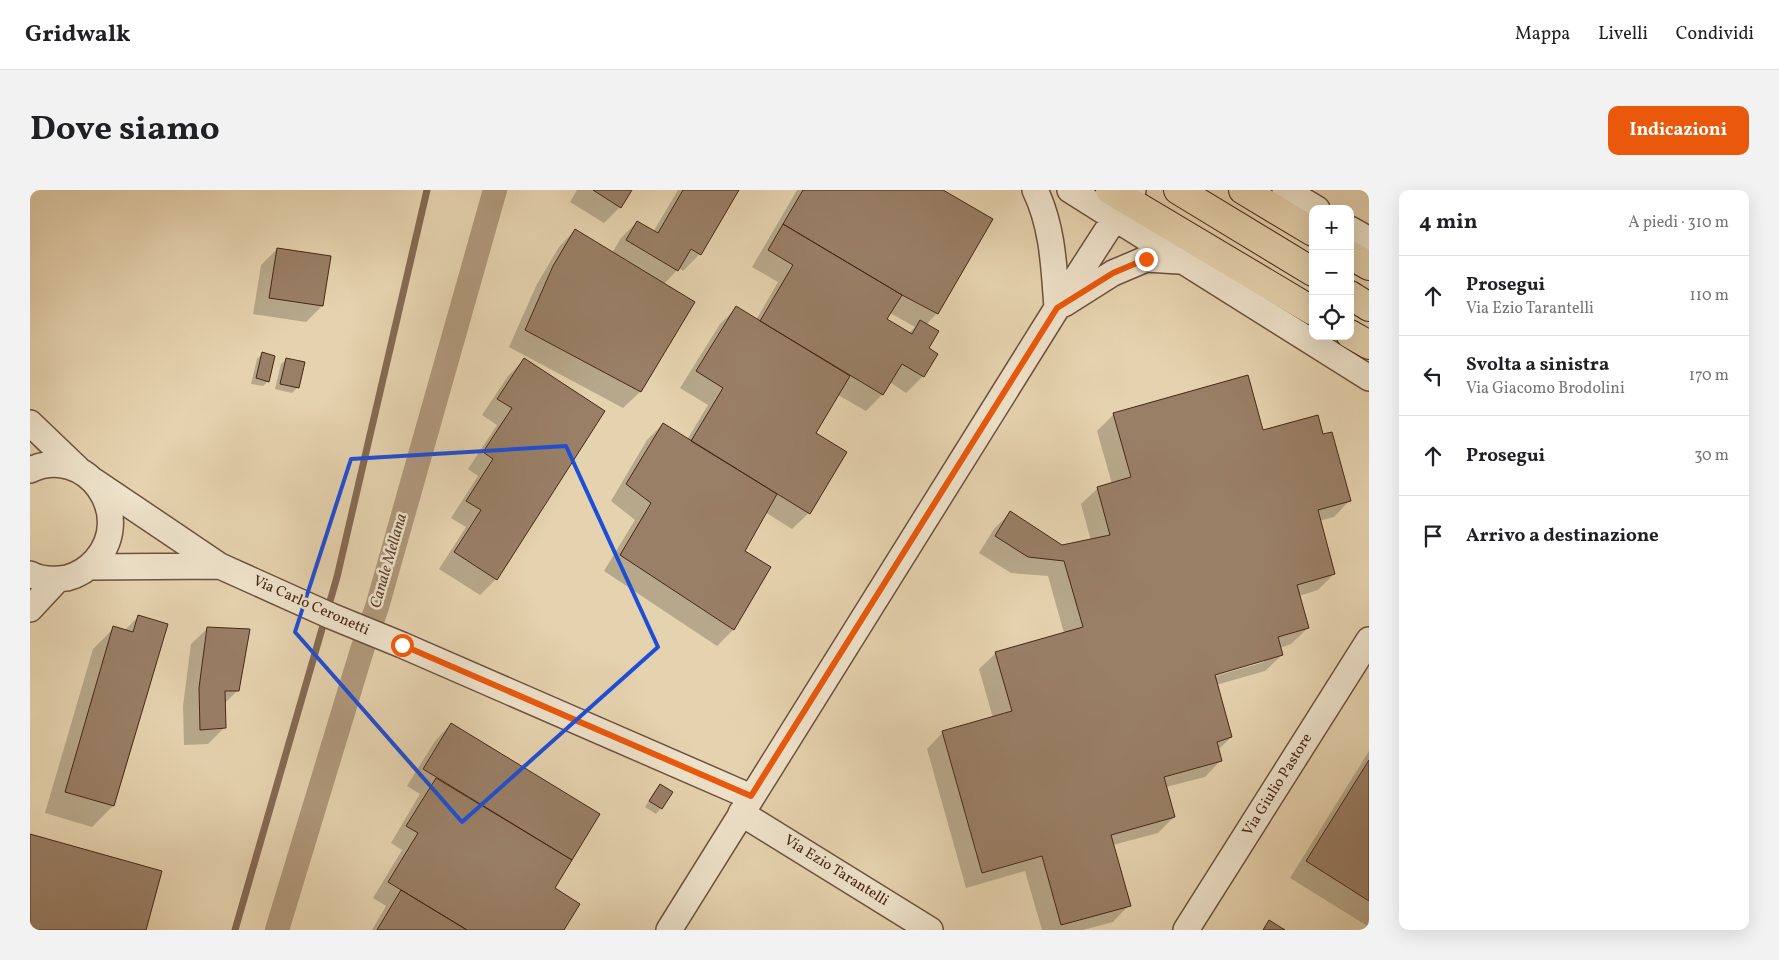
<!DOCTYPE html>
<html lang="it">
<meta charset="utf-8">
<style>
:root{--surface:#fff;--page:#f2f2f2;--text:#202124;--muted:#757577;--line:#e0e0e0;--accent:#ea580c}
body{margin:0;font-family:Vollkorn,serif;background:var(--page);color:var(--text)}
.controls{position:absolute;right:15px;top:15px;display:grid;overflow:hidden;border-radius:10px;box-shadow:0 5px 20px #0002}
.controls button{width:45px;height:45px;display:grid;place-items:center;padding:0;border:0;border-bottom:1px solid var(--line);background:var(--surface);color:var(--text);font:25px sans-serif}
.stop{position:absolute;width:15px;height:15px;margin:-11px;border:4px solid #ea580c;border-radius:50%;background:#fff}
.stop.end{background:#ea580c;border-color:#fff;box-shadow:0 1px 5px #0008}
.list{margin:0;padding:0;list-style:none}
h2{display:flex;justify-content:space-between;align-items:center;height:65px;margin:0;padding:0 20px;font-size:21px}
h2 small{font-size:16px;font-weight:400;color:var(--muted)}
.list li{display:grid;grid-template-columns:32px 1fr auto;gap:15px;align-items:center;box-sizing:border-box;height:80px;padding:0 20px;border-top:1px solid var(--line)}
.list b{display:block;font-size:19px;white-space:nowrap}
.list p{margin:0;font-size:16px;white-space:nowrap;color:var(--muted)}
.list em{font-size:16px;font-style:normal;color:var(--muted)}
.icon{flex:none;width:28px;height:28px;fill:none;stroke:currentColor;stroke-width:2;stroke-linecap:round;stroke-linejoin:round}
.map{position:relative;flex:none;width:1339px;height:740px;overflow:hidden;border-radius:10px}
header{display:flex;align-items:center;gap:30px;box-sizing:border-box;height:70px;padding:0 25px;background:var(--surface);border-bottom:1px solid var(--line)}
header strong{font-size:24px}
nav{display:flex;gap:28px;margin-inline-start:auto;font-size:18px}
.intro{display:flex;align-items:center;justify-content:space-between;box-sizing:border-box;height:120px;padding:0 30px}
h1{margin:0;font-size:35px}
.button{padding:12px 22px;border-radius:10px;background:var(--accent);color:#fff;font-size:18px;font-weight:700}
main{display:flex;gap:30px;padding:0 30px}
aside{flex:1;background:var(--surface);border-radius:10px;box-shadow:0 5px 20px #0002}
.map>svg:first-child{display:block}
</style>
<header>
<strong>Gridwalk</strong>
<nav><a>Mappa</a><a>Livelli</a><a>Condividi</a></nav>
</header>
<div class="intro"><h1>Dove siamo</h1><a class="button">Indicazioni</a></div>
<main>
<div class="map">
<svg width="1339" height="740" viewBox="0 0 1339 740">
<rect width="100%" height="100%" fill="#e5d2ae"/>
<filter id="stains"><feTurbulence type="fractalNoise" baseFrequency=".004" numOctaves="4"/><feColorMatrix values="0 0 0 0 .2 0 0 0 0 .09 0 0 0 0 .02 0 0 0 .5 -.17"/></filter>
<radialGradient id="worn" r=".72"><stop offset=".6" stop-color="#630" stop-opacity="0"/><stop offset="1" stop-color="#630" stop-opacity=".3"/></radialGradient>
<path fill="#0003" fill-rule="evenodd" d="M547,0H601L590,17L574,33L540,12Z
M648,0H708L670,64L653,81L649,78L634,94L664,112L610,202L593,218L479,157L507,94L529,57L545,40L582,63L591,48L607,32L623,42Z
M767,0H910L907,123L896,135L897,159L906,164L893,186L876,203L860,192L852,205L836,221L808,205L784,243L779,323L762,339L735,322L713,361L739,377L703,440L687,456L574,381L605,330L581,311L617,250L633,234L657,250L678,215L650,198L690,134L706,118L726,130L748,92L722,77ZM860,123L885,137L879,143L856,130Z
M247,59L292,116L276,132L223,124L231,75Z
M232,164L238,191L233,196L221,194L227,169Z
M257,169L267,198L262,203L245,199L251,174Z
M494,170L466,389L450,405L409,379L436,337L421,328L448,286L438,279L467,235L452,225L478,186Z
M1084,224L1233,242L1292,246L1320,310L1304,327L1289,331L1304,384L1288,400L1269,406L1278,438L1261,454L1250,458L1252,465L1235,481L1186,495L1201,547L1188,560L1191,570L1175,587L1136,597L1144,627L1128,643L1083,655L1099,715L1083,732L1053,740H1012L995,681L936,698L897,559L913,542L963,528L949,479L966,463L1034,443L1018,386L981,383L949,363L964,339L980,323L1031,357L1061,351L1051,314L1068,298L1082,294L1067,241ZM1234,470V472L1179,488L1178,485Z
M109,426L83,616L62,637L15,623L63,459L84,438L94,441Z
M178,438L208,500L194,514L195,537L178,554L154,555L153,516L161,454Z
M421,534L568,624L523,698L533,740H342L356,716L343,708L372,660L361,653L390,604L377,596L405,551Z
M1339,561V737L1260,688Z
M630,596L631,618L626,624L615,617L625,601Z"/>
<g fill="none" stroke-linecap="round" stroke-linejoin="round">
<path stroke="#856a53" stroke-width="7" d="M205,740L307,387L397,0"/>
<path stroke="#af987b" stroke-width="24" d="M247,740L332,460L347,417L465,0"/>
</g>
<path fill="#997f66" stroke="#472618" d="M563,0H602L591,18Z
M653,0H709L671,65L661,59L648,81L596,50L607,31L628,43Z
M773,0H913L963,29L908,124L872,105L753,34Z
M753,34L872,105L857,129L882,144L890,130L909,141L899,158L908,164L894,187L872,174L853,205L730,131L763,75L738,60Z
M545,39L665,112L611,202L495,140L523,76Z
M247,58L301,66L293,116L239,108Z
M706,116L820,186L786,243L817,262L780,324L661,251L693,198L666,181Z
M232,162L245,166L239,192L226,188Z
M256,168L275,172L269,198L250,194Z
M494,168L575,221L467,390L424,362L451,320L436,311L463,269L453,262L482,218L467,209Z
M1218,185L1233,240L1288,225L1293,244L1302,242L1321,311L1288,320L1305,384L1267,395L1279,438L1248,447L1253,465L1185,485L1202,547L1187,552L1192,571L1134,587L1145,627L1081,645L1101,716L1031,735L1012,666L952,683L912,541L982,521L965,462L1053,437L1034,371L998,367L965,346L980,321L1032,355L1080,345L1067,297L1101,287L1083,223Z
M633,233L747,304L715,361L741,377L704,440L590,365L621,313L596,294Z
M108,425L138,434L84,616L35,602L83,436L103,442Z
M177,437L220,439L209,501H195L196,538L170,540L169,498Z
M421,533L570,624L542,670L393,579Z
M1339,570V711L1276,671Z
M406,588L542,670L525,698L550,714L534,740H437L358,692L388,643L376,636Z
M630,594L643,602L632,619L619,611Z
M0,644L132,681L116,740H0Z
M371,700L437,740H347Z
M1239,730L1255,740H1233Z"/>
<g fill="none" stroke-linecap="round" stroke-linejoin="round">
<g stroke="#6e513e" stroke-width="28">
<path id="minor" d="M1005,0C1023,37 1024,78 1027,118
M1040,0L1339,188
M1255,0L1287,19
M1320,39L1339,50
M1034,114L1083,83L1116,69L1149,71
M0,233L48,279
M0,280C56,254 106,324 66,370C58,379 48,385 37,388C25,390 11,390 0,384
M64,291L190,376L301,426L372,455L721,607
M60,377L190,376
M0,419L27,390
M711,623L900,740
M639,740L1027,118L1103,0
M1156,740L1339,450"/>
</g>
<g stroke="#472618" stroke-width="30">
<path id="highway" d="M1080,0L1283,121
M1148,0L1283,82
M1213,0L1283,42
M1320,65L1339,76
M1320,105L1339,117
M1320,144L1339,155"/>
</g>
<use href="#minor" stroke="#eee2ca" stroke-width="25"/>
<use href="#highway" stroke="#e5d2ae" stroke-width="28"/>
</g>
<g fill="none" stroke-linecap="round" stroke-linejoin="round">
<path stroke="#ea580c" stroke-width="6" d="M372,455L721,606L1027,118L1083,83L1116,69"/>
</g>
<path fill="none" stroke="#1d4ed8" stroke-width="4" stroke-linejoin="round" d="M536,256L628,457L432,632L265,442L321,269Z"/>
<g text-anchor="middle" dominant-baseline="central" stroke-width="5" stroke-linejoin="round" paint-order="stroke">
<g font-size="15" fill="#472618" stroke="#eee2ca">
<text transform="translate(281 416) rotate(24)">Via Carlo Ceronetti</text>
<text transform="translate(1248 595) rotate(-58)">Via Giulio Pastore</text>
<text transform="translate(806 681) rotate(32)">Via Ezio Tarantelli</text>
</g>
<g font-size="16" font-style="italic" fill="#614231" stroke="#eee2ca">
<text transform="translate(359 371) rotate(-74)">Canale Mellana</text>
</g>
</g>
<rect width="100%" height="100%" filter="url(#stains)"/>
<rect width="100%" height="100%" fill="url(#worn)"/>
</svg>
<div class="controls">
<button>+</button>
<button>−</button>
<button><svg class="icon" aria-label="locate" viewBox="0 0 24 24"><circle cx="12" cy="12" r="6"/><path d="M12 2v4M12 18v4M2 12h4M18 12h4"/></svg></button>
</div>
<div class="stop" style="left:372px;top:455px"></div>
<div class="stop end" style="left:1116px;top:69px"></div>
</div>
<aside>
<h2>4 min<small>A piedi · 310 m</small></h2>
<ul class="list">
<li><svg class="icon" aria-label="ahead" viewBox="0 0 24 24"><path d="M12 20V5M6 11l6-6 6 6"/></svg><div><b>Prosegui</b><p>Via Ezio Tarantelli</p></div><em>110 m</em></li>
<li><svg class="icon" aria-label="left" viewBox="0 0 24 24"><path d="M17 20v-9H6M10 6l-5 5 5 5"/></svg><div><b>Svolta a sinistra</b><p>Via Giacomo Brodolini</p></div><em>170 m</em></li>
<li><svg class="icon" aria-label="ahead" viewBox="0 0 24 24"><path d="M12 20V5M6 11l6-6 6 6"/></svg><div><b>Prosegui</b></div><em>30 m</em></li>
<li><svg class="icon" aria-label="arrive" viewBox="0 0 24 24"><path d="M6 21V4h12l-3 4 3 4H6"/></svg><div><b>Arrivo a destinazione</b></div></li>
</ul>
</aside>
</main>
